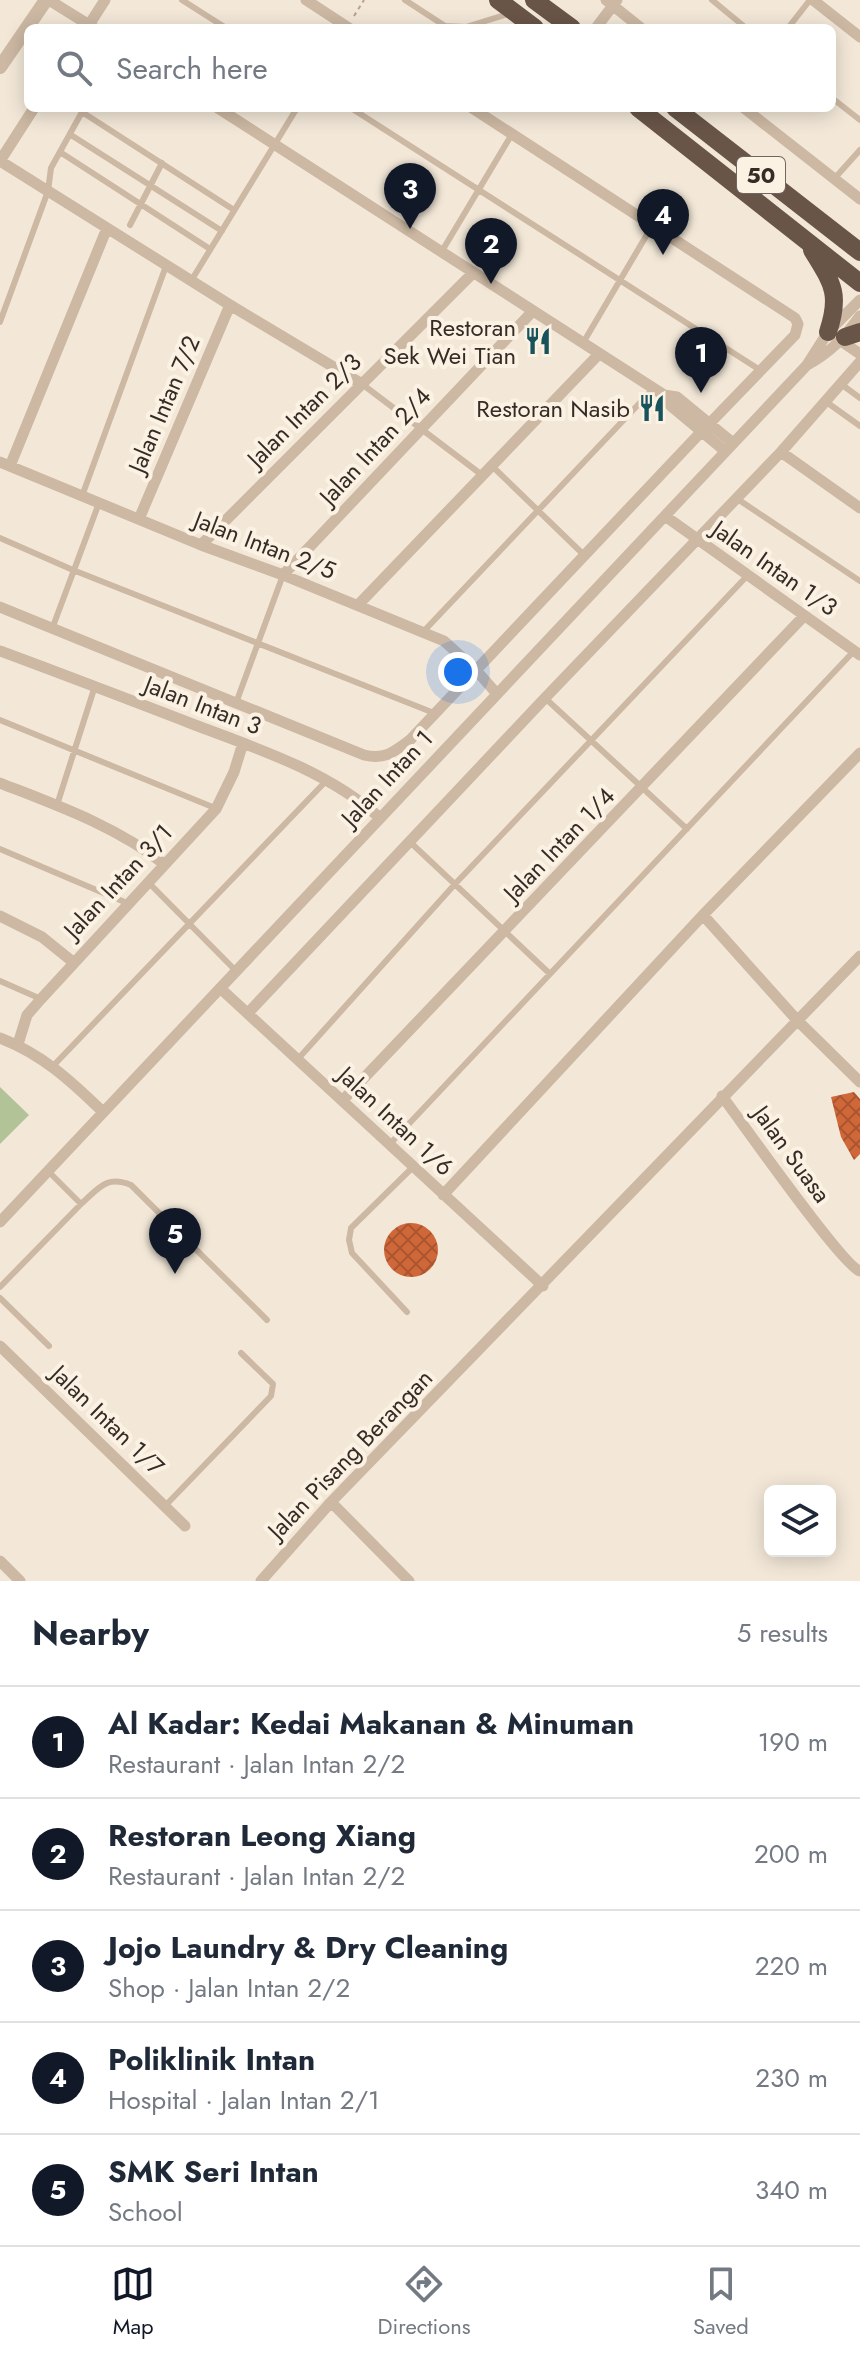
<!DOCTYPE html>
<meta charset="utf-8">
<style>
:root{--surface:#fff;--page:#f6f6f7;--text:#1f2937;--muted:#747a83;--line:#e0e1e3;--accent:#111827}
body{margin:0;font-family:Jost,sans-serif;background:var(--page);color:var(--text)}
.controls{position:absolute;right:24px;bottom:24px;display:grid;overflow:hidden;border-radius:12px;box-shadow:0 4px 20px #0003}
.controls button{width:72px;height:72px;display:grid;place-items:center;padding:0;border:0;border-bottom:2px solid var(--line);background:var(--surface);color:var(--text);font:40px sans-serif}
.you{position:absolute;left:458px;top:672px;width:28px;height:28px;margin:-20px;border:6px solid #fff;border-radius:50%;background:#1a73e8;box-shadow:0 0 0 12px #1a73e833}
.badge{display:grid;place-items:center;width:52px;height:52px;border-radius:50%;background:var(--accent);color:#fff;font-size:26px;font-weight:700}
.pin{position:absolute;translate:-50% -66px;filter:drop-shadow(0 2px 4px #0008)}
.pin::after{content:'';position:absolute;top:42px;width:28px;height:24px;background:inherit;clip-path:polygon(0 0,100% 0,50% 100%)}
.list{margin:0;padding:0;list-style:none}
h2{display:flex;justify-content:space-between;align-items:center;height:104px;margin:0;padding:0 32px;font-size:34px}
h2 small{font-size:26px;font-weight:400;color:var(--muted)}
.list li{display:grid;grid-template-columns:52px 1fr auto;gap:24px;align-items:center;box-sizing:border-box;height:112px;padding:0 32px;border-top:2px solid var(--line)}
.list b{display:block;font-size:30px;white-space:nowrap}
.list p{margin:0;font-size:26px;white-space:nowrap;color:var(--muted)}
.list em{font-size:26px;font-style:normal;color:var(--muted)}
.icon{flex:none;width:44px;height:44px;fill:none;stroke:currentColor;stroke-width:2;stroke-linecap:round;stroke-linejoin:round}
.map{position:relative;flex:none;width:860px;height:1581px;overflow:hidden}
.search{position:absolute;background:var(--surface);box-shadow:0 4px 20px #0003;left:24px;right:24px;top:24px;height:88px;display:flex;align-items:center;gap:20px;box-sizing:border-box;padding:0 28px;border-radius:12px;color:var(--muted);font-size:30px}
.sheet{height:664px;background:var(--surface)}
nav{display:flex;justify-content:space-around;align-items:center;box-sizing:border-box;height:112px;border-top:2px solid var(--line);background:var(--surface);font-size:22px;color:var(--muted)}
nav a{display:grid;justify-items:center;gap:4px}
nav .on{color:var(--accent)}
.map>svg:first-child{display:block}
</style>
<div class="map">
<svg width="860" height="1581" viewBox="0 0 860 1581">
<defs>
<pattern id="building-cross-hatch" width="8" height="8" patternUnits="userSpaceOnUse" patternTransform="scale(2)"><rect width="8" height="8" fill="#d06739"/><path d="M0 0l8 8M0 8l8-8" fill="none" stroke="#aa5530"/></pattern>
</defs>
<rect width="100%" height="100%" fill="#f3e8d8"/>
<path fill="#b2c397" d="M0,1087L29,1115L0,1144Z"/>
<path fill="url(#building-cross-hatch)" d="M854,1092L860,1099V1154L854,1160L841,1137L831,1097Z
M384 1250a27 27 0 1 1 54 0a27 27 0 1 1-54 0Z"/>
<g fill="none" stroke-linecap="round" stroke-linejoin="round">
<path stroke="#b8a28d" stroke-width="2" stroke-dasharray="4 4" stroke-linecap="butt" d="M354,16L364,0"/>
<path stroke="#ccb8a3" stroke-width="6" d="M182,0L226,28
M405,0L445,26L466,27L511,13
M712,0L746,28
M788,28L810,0
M832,98L860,120
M351,108L760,370
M71,135L222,231
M60,152L210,249
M834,179L860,150
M130,225L162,163
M442,251L512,134
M191,281L297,108
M0,322L48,191L51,168L82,112L234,210
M583,343L652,226
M362,384L482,475
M841,384L860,398
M825,401L860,426
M491,465L584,555
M82,496L166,266
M736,498L860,581
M0,538L73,570L434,713
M52,629L99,503
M423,632L653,389
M545,698L687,829
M236,703L283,575
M0,720L215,808
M57,805L95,686
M409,841L549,973
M0,849L127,903
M147,881L236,971
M0,981L41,999
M298,1059L455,884L747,576
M54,1065L327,780
M389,1145L854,651
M81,1204C99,1188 106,1175 131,1185L267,1320
M0,1287L81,1204L48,1171
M0,1298L49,1346
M407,1312L352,1253L349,1240L351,1228L413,1167
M165,1506L271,1396L273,1384L241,1353"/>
<path stroke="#ccb8a3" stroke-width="11" d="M49,0L94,28
M306,0L349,28
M606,0L641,28
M813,0L860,37
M87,28L105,0
M596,28L617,0
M218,108L664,395L677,397L733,443
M472,108L795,318L798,324L795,335L710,423
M744,108L860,199
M0,161L230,305L362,384
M0,161L34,108
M841,341L860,354
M807,365C830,353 845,337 860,316
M664,395L671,406L725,451
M781,452L860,508
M0,462L201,545L283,575L444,641L476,670L497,694
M10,466L107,228
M665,516L860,655
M139,519L230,305
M201,545L473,273
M283,575L532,312
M358,605L599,354
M0,607L364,755C385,760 394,752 410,740L702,431
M0,651C65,675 130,700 195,725C259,749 329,772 380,818
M0,783C56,805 116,826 164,864
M703,915L796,1019L860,1082
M0,916L42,937L73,962
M220,988L543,1286
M248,1013L545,698L781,452L860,362
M0,1038C42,1054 71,1081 103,1112
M18,1044L27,1015L41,999L216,809L234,772L243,743
M722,1096C741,1121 843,1267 860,1271
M343,1100L804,616
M443,1195L703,915L860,753
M0,1222L807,365L828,332L860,300
M0,1346L185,1526
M331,1502L409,1581
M0,1561L20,1581
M261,1581L331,1502L860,956"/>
<path stroke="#ccb8a3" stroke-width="14" d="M0,67L46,0"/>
<path stroke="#695548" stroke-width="18" d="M498,0L535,28
M534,0L572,28
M638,108L860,283
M675,108L860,252
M812,250C832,283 841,293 828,332
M845,337L860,332"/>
</g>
<defs>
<g id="restaurant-bare" transform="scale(2.16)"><path d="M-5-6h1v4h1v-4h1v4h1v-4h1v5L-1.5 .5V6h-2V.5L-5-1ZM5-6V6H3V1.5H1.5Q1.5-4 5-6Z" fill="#18535b" stroke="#fbf2e4" stroke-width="2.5" paint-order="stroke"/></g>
</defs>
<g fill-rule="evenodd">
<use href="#restaurant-bare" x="538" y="341"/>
<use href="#restaurant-bare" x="652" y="408"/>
</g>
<g text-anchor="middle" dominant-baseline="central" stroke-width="8" stroke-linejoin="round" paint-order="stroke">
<rect fill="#fbf2e4" stroke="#71675f" stroke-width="2" x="737" y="157" width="48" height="36" rx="6"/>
<g font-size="22" font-weight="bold" fill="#362c26">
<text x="761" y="175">50</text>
</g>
<g font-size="24" fill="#362c26" stroke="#fbf2e4" text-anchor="end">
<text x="516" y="327">Restoran<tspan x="516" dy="28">Sek Wei Tian</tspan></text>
<text x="630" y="408">Restoran Nasib</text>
</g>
<g font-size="24" fill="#362c26" stroke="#fbf2e4">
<text transform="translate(164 404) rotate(-67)">Jalan Intan 7/2</text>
<text transform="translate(304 410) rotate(-45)">Jalan Intan 2/3</text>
<text transform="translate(375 446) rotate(-47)">Jalan Intan 2/4</text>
<text transform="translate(265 545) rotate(21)">Jalan Intan 2/5</text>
<text transform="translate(775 568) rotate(35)">Jalan Intan 1/3</text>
<text transform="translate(203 705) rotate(21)">Jalan Intan 3</text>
<text transform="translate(387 778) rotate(-47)">Jalan Intan 1</text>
<text transform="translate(559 844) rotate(-46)">Jalan Intan 1/4</text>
<text transform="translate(118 881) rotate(-47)">Jalan Intan 3/1</text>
<text transform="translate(396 1121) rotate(43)">Jalan Intan 1/6</text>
<text transform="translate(792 1154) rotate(54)">Jalan Suasa</text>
<text transform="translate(108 1420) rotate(44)">Jalan Intan 1/7</text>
<text transform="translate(350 1454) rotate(-46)">Jalan Pisang Berangan</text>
</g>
</g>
</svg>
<div class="controls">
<button><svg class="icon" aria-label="layers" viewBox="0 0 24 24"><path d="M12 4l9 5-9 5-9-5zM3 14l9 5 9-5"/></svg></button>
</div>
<div class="you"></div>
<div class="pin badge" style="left:701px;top:393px">1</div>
<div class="pin badge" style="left:491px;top:284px">2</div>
<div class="pin badge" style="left:410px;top:229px">3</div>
<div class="pin badge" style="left:663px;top:255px">4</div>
<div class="pin badge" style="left:175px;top:1274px">5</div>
<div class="search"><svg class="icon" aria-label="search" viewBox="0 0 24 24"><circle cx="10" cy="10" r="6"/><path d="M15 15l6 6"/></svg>Search here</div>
</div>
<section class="sheet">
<h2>Nearby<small>5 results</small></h2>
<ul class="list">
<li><span class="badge">1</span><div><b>Al Kadar: Kedai Makanan &amp; Minuman</b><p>Restaurant · Jalan Intan 2/2</p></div><em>190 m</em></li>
<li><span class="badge">2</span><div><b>Restoran Leong Xiang</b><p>Restaurant · Jalan Intan 2/2</p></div><em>200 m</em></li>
<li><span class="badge">3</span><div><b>Jojo Laundry &amp; Dry Cleaning</b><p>Shop · Jalan Intan 2/2</p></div><em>220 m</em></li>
<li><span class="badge">4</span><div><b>Poliklinik Intan</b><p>Hospital · Jalan Intan 2/1</p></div><em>230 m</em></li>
<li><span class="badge">5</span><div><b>SMK Seri Intan</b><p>School</p></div><em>340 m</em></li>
</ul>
</section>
<nav>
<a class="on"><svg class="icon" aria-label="map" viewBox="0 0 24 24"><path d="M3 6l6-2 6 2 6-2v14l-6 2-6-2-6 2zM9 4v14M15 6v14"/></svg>Map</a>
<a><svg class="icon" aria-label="directions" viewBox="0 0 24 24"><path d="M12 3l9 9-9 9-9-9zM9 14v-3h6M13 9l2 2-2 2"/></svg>Directions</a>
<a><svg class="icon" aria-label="saved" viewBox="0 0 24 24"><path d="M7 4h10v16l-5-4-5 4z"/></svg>Saved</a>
</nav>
